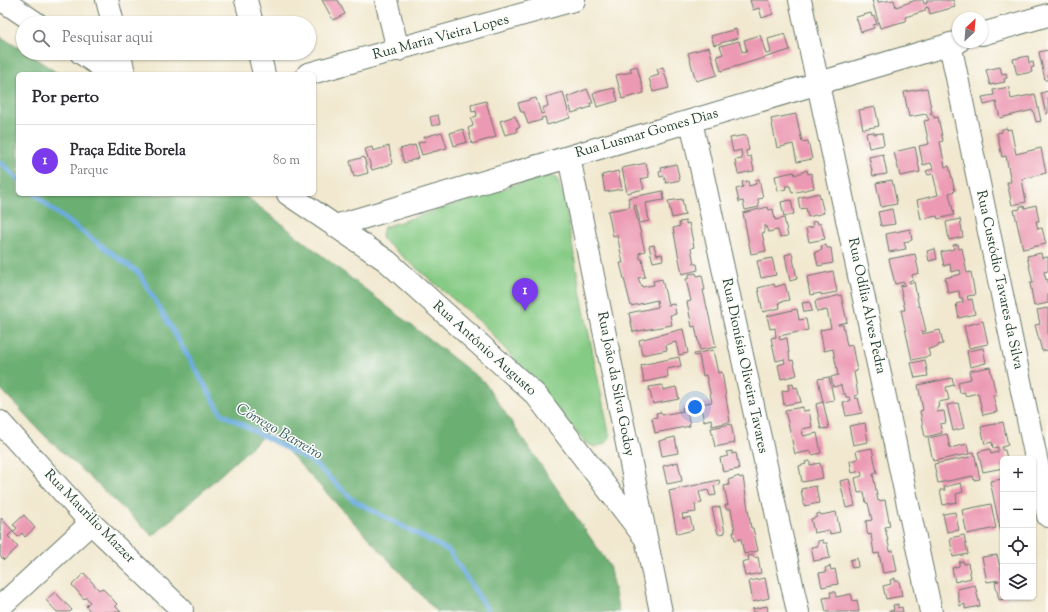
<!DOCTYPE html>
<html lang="pt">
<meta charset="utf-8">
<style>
:root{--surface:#fff;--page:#f7f7f7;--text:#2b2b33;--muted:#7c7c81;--line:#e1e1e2;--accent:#7c3aed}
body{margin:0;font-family:"Sorts Mill Goudy",serif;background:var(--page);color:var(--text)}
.controls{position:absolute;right:12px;bottom:12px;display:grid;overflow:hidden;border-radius:6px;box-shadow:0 1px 3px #0004}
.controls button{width:36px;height:36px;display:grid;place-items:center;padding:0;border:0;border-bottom:1px solid var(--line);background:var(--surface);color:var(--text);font:20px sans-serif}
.compass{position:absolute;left:952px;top:12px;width:36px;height:36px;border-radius:50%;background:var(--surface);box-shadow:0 1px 3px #0004;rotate:26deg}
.you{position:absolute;left:695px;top:407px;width:14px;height:14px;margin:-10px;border:3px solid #fff;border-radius:50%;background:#1a73e8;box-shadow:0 0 0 6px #1a73e833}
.badge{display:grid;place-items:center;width:26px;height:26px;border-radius:50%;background:var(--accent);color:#fff;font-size:13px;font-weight:700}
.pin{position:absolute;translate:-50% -33px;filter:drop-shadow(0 1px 2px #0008)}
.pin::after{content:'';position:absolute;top:21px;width:14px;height:12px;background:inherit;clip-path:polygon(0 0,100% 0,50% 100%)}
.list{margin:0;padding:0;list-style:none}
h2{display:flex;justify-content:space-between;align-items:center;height:52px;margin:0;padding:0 16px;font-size:17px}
h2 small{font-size:13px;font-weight:400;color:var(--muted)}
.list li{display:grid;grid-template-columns:26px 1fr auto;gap:12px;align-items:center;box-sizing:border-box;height:72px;padding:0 16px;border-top:1px solid var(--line)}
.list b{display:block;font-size:15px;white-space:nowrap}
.list p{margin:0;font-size:13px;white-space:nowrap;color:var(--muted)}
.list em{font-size:13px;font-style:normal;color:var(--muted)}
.icon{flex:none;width:22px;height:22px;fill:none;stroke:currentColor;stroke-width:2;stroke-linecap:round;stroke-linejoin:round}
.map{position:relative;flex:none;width:1048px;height:612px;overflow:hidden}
.search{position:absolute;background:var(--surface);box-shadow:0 1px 3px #0004;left:16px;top:16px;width:300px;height:44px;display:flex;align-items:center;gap:10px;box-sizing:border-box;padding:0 14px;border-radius:22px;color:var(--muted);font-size:15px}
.panel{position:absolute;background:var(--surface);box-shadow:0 1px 3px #0004;left:16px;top:72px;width:300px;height:124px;border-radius:6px}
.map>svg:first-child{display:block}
</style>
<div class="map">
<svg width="1048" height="612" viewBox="0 0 1048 612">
<rect width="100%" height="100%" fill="#fdfcf7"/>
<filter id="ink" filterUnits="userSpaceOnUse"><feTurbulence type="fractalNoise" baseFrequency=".025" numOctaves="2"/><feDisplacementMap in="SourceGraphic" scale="8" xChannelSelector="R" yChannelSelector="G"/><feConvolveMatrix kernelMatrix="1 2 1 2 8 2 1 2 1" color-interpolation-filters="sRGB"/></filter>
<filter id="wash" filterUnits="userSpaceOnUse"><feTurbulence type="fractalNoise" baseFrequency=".012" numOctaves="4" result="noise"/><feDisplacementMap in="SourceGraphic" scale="16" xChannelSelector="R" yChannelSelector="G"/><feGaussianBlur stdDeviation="0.9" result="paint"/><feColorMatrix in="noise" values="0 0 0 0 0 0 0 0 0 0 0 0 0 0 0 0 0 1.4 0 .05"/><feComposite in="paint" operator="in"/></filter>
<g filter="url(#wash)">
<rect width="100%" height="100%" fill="#f1e8cf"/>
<path fill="#86cb85" stroke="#52845c" d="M546,175L557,178L564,198L581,295L610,438L604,444L595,447L584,442L566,419L485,326L381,238L384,227Z"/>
<path fill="#6caf72" stroke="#467653" d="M0,36L23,51V53H27L59,74H18V194H243L484,382L609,565L619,612H437L269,431L153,536L44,435L0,388Z"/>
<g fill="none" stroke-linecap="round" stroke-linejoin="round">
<path stroke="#6cacdf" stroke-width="5" d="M0,162L18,179
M35,194L54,211L139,273L221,413L314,463L353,500L449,551L489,612"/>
</g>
<g id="blocks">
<path fill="#ec99b3" d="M322,0H338L345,14L333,20Z
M750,0H769L773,14L762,18L759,8L753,10Z
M872,0H878V2L894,0L896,7L916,0H923L924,4L927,3V0H953L955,7L930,14L928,7L925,8V11L905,17L906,21L880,28Z
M871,13L872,17L874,16L877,24L873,25L874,28L861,32L856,17Z
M736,29L738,38L714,45L711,36Z
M785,34L790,50L721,71L717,56L723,54L720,46L739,41L742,52L747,51L744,40L760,35L766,54L771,53L768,39Z
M709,47L717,75L696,81L688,53Z
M1048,50V80H1045L1039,52Z
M1028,56L1029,63L1033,62L1034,67L1031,68L1032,72L1017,75L1013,59Z
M637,66L644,93L622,99L616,75L632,72L630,68Z
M663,67L669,88L653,92L649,78L659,75L657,69Z
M1000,67L1002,74L1006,73L1007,78L1004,79L1005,82L990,85L986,70Z
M1009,87L1011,99L1035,94L1041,121L1036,122L1033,110L1000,118L996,102L984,105L982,97L994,95L993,90Z
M614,88L618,101L597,107L593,93Z
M927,88L932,113H930L931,115H934V118L938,117L943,141L940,142L945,167L949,166L955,191L949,193L954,215L938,219L937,216L921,219L917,200L938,195L933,174L928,175L926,171L933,169L931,163L923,165L919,146L929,144L924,121L929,120L926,114L909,117L904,92Z
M587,89L593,103H590L591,107L572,113L567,97Z
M1048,91V113L1046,114L1041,93Z
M563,92L570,118L547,125L545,117L541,118L542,120L528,124L524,112H521L518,103L536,98L541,114L544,113L543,108L548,106L546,97Z
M486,101L496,137L472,144L468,128L473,126L471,118L477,116L476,111L472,112L471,105Z
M875,107L879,126L863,129L859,110Z
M796,114L802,142L808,141L812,159L797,162L793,144L777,148L771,119Z
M438,115L440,124L432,126L430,117Z
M515,116L520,127L516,128L517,132L505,135L500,121Z
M1007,128V130L1011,129L1016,154L1041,148L1046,173L1022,179L1026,202L1012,205L1007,182H1011L1006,156L1002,157L997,133L1002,132V129Z
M463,129L467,142L454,146L450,133Z
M442,132L447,148L422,155L418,143L425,141L424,137Z
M874,132V134L882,133L884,145L869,148L866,133Z
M746,135L749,150L746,151L747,157L751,156L754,171L738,174L735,160L742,159L741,150L733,152L730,138Z
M415,145L419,158L404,163L400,149Z
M389,146L392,164L372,170L365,149L372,147L373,151Z
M915,147L920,172L900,176L894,152Z
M883,154L887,174L873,176L869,157Z
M364,157L368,173L354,177L350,161Z
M646,163L649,177L641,179L644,189L627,193L622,168Z
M676,164L680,180L666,183L664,176L660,177L659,172L662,171L661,168Z
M807,170L808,174L811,173L814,188L792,193L790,186H785L786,189L778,191L775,176L794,172L795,175Z
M618,171L622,189L605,192L602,175Z
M759,179L763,198L758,199L759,207L745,210L743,201L739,202L736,189L743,187L742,182L748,181L749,186L756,184L755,180Z
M892,180L897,204L881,207L876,183Z
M663,191L664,200L646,203L649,221L640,223L636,205L634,206L645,251L639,253L640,259H642L645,277L638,278L642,287L654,285L653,281L662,279L668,305L674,304L676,314L670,315L672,325L633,332L629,313L658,307L657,300L631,306L620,263H623L617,235L613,236L608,211L630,207L628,198Z
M819,193L824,213L808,217L806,208L800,209L798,198Z
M682,199L685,215L672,218L668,201Z
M791,200L794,214L784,217L781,202Z
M1036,205L1039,221H1036L1038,229L1042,228L1046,244L1023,249L1014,210L1020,209V206H1024L1025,208Z
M768,207L769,210L773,209L775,220L784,218L788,236L780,237L778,230L768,232L766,226H764L765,232L762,233L766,251L751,254L743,213Z
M892,209L895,224L881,226L878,212Z
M960,219L963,237L949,240L946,222Z
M686,221V224L689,223L694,247L691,248L694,264H697L698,270L682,274L673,228L680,226L679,222Z
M817,221L818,224H821L825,239L809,242L806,228L813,227L812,222Z
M910,229L912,240L904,242L906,249L889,252L886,234Z
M958,244L959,249L962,248L967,273L971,272L975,295L967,296L968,300L972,299L975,314L959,318L956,304L963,302L962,298H960L959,291L948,293L945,278L961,274L960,270L951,272L950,264L944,266L941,252L954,249L953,245Z
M654,245L657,255L662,254L663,260L653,262L649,246Z
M826,245L827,248H831L833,263L818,266L815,252L822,250L821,246Z
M935,249L937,259L929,261L927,251Z
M792,253L797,279L790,281L785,255Z
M1041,253L1042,258L1048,257V271L1044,272L1046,280L1048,279V303L1034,306L1030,283H1033L1027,256Z
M915,254L919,273L912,275L913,280L909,281L910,283L914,282L919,307L920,306L926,331L921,332L922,334L940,330L943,344L938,345V347L928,349L930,356L912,360L901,310H905L900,286L905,285L904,282L895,284L889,259Z
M772,258L776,275L761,278L757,261Z
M833,271L837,292L821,295V293L810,295L807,277Z
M696,273L697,276L702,275L705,290H703L716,347L700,350L695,326L692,327L687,302L691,301L686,279L689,278V274Z
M774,284L775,287L785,284L789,300L779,302L780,308L763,312L758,288Z
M841,295L847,322L838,324V325H843L847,346L852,345L857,371L854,372L858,395L854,396L855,399L858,398L862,413L846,416L843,402L850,401L849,397H846L845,393L843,394L841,385L833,387L831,377L838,375L833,349L824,351L820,330L831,328L827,310L817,312L815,301Z
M810,302L812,311L804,312L802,303Z
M1048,308V350L1042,351L1035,325L1040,324L1037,310Z
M797,309L799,320L806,319L808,330L779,336L780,340L787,338L790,361L793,360L797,375L781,379L778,365L785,363L784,359L776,361L771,338L776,337L775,328L770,329L767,316Z
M983,321L988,344L969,348L964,326Z
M683,329L688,353L679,355L676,342L666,345L667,350L642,355L639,340Z
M983,348L986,363L970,367L967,351Z
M713,350L718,373L722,372L730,422L712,426L711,419L704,421L700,404L712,402L706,375L703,376L699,355L695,356L694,354Z
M679,357L681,366L667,369L668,377L644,382L641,365Z
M925,360L928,376L915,378L911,363Z
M990,367L996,395H993L997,412L983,415L978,393L965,396V392L960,393L958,382L971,379L969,371Z
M829,377L834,400L823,402L818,379Z
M952,378L954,385L946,387L949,400L938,402L939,407H937V412L944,411L946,423L940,424L942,433L925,437L920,411L923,410L918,385Z
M793,384L794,388L797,387L801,402L784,405L782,391L789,390L788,385Z
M662,385L663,390L676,387L679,399L653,404L649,387Z
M823,402L829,428L821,429L816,404Z
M958,403L964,428L953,431L947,405Z
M686,407L690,426L655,433L652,418L657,417L656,413L661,412L662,415L683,411L682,408Z
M803,407V411L809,410L812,427L802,429L803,436L817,433L821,453L812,455L811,451L795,454L785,410Z
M1003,422L1008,445L1002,447V450H1005L1007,459H1003V468L983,472L978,452L990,449L991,454L998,452V447L993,448L992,442L985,444L981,427Z
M865,423L868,442L853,445L849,426Z
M731,424L735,443L715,447L711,428Z
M947,434L950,448L967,444L969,454L974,452L980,479L974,480L973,476L938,483L934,464L970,457L969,454L933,461L928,438Z
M675,437L678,453L662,456L659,441Z
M872,448L877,473L873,474L878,501L885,500L890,526L885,527L890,551L893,550L897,571L883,573L879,553L874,554L871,534L868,535L867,531L866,521L872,520L868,503H866L864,492L858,493L855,478L862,476L861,471L852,473L850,461L858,459L856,451Z
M732,451V454L736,453L739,469L723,472L720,458L728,456L726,452Z
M810,461V465L820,463L823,478L802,482L799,466L806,464L805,462Z
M678,462L682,481L667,484L663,466Z
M739,476L740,478L743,477L751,528H753L758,551L744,554L741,539L735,540L733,532H735L731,509H726L725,505H728L724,486L729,485L728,480Z
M849,479L855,506L846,508L840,481Z
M1003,479V533H1001L990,481Z
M719,480L720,485L714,486L716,495L710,496L708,490L699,492L702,503L695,504L696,512L682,514L683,519L690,517L693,530L677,534L669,491Z
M961,483L963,492L956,494L957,502L943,505L940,490H945L944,487Z
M816,486L819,503L804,506L801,489Z
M991,504L996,528L967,534L962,510Z
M720,507L725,533L718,534L712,508Z
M836,512L840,532L830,534L829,530L814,533L811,519L817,517V514L820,513L821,515Z
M955,512L959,530L947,532L943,514Z
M24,515L35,528L25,537L22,533L18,537L13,532L17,528L13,525Z
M1,518L13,531L8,536L18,547L4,560L0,556Z
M964,535L968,554L953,557L950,538Z
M823,540V543H827L830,558L814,561L811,547L818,546V541Z
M753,555L754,558L758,557L761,573L745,576L742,562L749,560L748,556Z
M997,555L1003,579V597L1009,598L999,600L995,582L999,581V580L987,582L982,557Z
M857,558L858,567L852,568L850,560Z
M963,561L964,564L968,563L971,578L955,582L952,568L959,566V562Z
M830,566L831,570L835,569L838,584L822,587L819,573L826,572L825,568Z
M84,573L99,590L102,588L117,604L115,606L121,612H91L86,606L90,602L86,597L84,599L72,585Z
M765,578L769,598L753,602L749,581Z
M895,578V581H899L902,596L886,599L883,586L891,584L890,580Z
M975,585L980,606L965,609V604L960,606L957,589Z
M55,592L72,610L70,612H57L46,600Z
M830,592H835L836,597L851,594L853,601L857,600L859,612H826L823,598L831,597Z
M898,604V608L902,607L903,612H887L894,610L893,605Z
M767,606L768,612H753L752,609Z"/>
</g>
</g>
<g filter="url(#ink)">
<use href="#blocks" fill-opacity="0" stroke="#68796a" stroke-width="1"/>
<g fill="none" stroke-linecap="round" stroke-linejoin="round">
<g stroke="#68796a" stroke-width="24">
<path id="minor" d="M2,0L36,23
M107,0L113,23
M246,0L252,23
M386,0L398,50
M800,0L931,612
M982,34L1048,15
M950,44L1048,516
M81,53L112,74
M120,53L124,74
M259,53L264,74
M308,74L574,0
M691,121L798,612
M569,157L661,612
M288,194L387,261L536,395L646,539
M335,226L958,42
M0,422L91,523L182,610L180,612
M0,607L91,523"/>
</g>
<use href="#minor" stroke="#fff" stroke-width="22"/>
</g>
</g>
<g text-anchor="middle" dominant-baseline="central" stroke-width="3" stroke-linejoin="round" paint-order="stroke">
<g font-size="14" fill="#1f3d34" stroke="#fdfcf7">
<text transform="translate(441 38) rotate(-15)">Rua Maria Vieira Lopes</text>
<text transform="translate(647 134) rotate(-16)">Rua Lusmar Gomes Dias</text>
<text transform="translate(999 280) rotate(78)">Rua Custódio Tavares da Silva</text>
<text transform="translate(866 306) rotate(78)">Rua Odília Alves Pedra</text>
<text transform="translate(484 349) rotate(42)">Rua Antônio Augusto</text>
<text transform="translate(744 366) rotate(78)">Rua Dionísia Oliveira Tavares</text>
<text transform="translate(615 384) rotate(79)">Rua João da Silva Godoy</text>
<text transform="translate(89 517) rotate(46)">Rua Maurilio Mazzer</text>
</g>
<g font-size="15" font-style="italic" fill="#365e67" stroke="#fdfcf7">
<text transform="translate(279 432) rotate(30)">Córrego Barreiro</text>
</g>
</g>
</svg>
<div class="controls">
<button>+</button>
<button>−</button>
<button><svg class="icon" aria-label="locate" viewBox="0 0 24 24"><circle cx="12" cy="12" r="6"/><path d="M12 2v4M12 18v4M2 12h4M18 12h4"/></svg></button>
<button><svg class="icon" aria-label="layers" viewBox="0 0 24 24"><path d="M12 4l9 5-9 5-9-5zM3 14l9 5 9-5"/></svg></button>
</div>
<svg class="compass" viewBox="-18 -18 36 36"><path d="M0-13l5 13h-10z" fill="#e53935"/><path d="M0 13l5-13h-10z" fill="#7c7c81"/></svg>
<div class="you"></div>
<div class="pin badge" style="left:525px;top:311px">1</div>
<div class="search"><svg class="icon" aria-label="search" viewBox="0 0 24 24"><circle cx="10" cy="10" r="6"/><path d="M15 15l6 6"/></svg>Pesquisar aqui</div>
<section class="panel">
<h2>Por perto<small></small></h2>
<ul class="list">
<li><span class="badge">1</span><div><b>Praça Edite Borela</b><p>Parque</p></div><em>80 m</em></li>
</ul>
</section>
</div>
